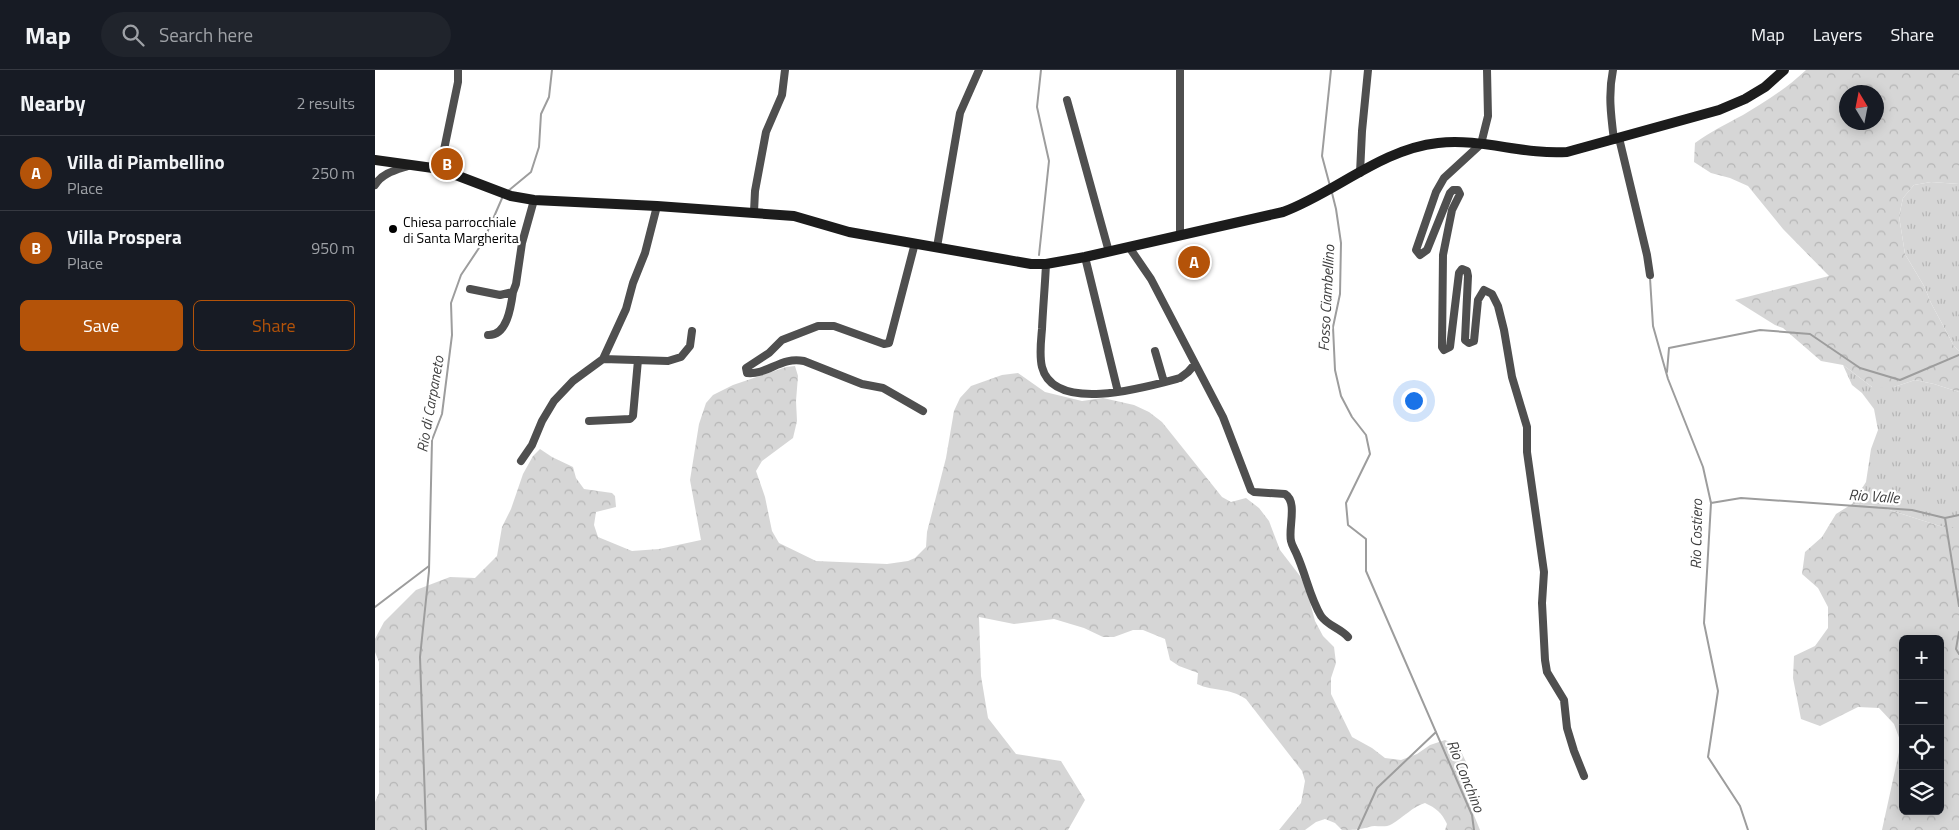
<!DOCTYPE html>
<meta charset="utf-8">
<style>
:root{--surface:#171b24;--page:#20242c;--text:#f1f3f6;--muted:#9ea1a6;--line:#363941;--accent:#b45309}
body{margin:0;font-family:"Titillium Web",sans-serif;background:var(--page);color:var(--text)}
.controls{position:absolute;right:15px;bottom:15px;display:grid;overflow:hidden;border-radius:8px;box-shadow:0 2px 12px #0003}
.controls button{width:45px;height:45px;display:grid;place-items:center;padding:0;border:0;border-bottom:1px solid var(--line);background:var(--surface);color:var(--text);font:25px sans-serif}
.compass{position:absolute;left:1464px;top:15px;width:45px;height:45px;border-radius:50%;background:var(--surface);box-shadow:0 2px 12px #0003;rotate:350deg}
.you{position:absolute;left:1038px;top:330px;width:18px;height:18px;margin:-12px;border:4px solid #fff;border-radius:50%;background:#1a73e8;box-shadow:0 0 0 8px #1a73e833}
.badge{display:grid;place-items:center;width:32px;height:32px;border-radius:50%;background:var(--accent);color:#fff;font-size:16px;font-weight:700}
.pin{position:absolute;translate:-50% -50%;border:2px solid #fff;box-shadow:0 1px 5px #0006}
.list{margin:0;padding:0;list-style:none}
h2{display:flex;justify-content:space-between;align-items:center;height:65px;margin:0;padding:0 20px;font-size:21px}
h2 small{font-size:16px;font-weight:400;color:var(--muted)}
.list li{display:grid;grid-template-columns:32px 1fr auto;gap:15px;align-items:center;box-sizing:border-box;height:75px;padding:0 20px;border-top:1px solid var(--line)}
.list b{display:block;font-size:19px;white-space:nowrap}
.list p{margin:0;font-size:16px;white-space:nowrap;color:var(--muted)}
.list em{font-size:16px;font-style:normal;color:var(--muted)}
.actions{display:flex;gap:10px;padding:15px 20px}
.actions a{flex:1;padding:11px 0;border:1px solid var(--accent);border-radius:8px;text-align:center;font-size:18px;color:var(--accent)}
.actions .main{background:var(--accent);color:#fff}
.icon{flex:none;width:28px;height:28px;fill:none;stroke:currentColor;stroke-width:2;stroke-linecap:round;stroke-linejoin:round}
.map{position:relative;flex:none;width:1584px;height:760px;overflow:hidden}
header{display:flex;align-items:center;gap:30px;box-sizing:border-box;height:70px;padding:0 25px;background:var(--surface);border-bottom:1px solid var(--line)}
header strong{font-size:24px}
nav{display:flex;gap:28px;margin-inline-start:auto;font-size:18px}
.search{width:350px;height:45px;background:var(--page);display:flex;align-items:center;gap:12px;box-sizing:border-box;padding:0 18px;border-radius:28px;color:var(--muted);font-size:19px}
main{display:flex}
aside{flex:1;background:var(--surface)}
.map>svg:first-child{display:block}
</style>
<header>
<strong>Map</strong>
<div class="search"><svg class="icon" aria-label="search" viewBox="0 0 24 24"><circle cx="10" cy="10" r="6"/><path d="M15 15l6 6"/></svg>Search here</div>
<nav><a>Map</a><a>Layers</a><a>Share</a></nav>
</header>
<main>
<aside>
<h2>Nearby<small>2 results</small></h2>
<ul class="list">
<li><span class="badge">A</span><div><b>Villa di Piambellino</b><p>Place</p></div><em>250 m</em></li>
<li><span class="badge">B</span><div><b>Villa Prospera</b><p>Place</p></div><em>950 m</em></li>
</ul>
<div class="actions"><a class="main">Save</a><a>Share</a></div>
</aside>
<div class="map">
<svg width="1584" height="760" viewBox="0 0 1584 760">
<defs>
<pattern id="grass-tufts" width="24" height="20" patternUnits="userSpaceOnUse" patternTransform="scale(1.25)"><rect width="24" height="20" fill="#d6d6d6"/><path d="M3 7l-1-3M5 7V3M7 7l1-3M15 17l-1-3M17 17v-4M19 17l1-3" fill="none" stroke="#b6b6b6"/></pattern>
<pattern id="forest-crowns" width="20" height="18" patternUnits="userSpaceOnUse" patternTransform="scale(1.25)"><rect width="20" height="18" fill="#d6d6d6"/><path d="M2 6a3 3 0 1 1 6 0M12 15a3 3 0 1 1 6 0" fill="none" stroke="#b6b6b6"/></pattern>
</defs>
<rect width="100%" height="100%" fill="#fff"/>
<path fill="url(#grass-tufts)" d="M1556,112L1584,114V281L1579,276L1556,233L1549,216L1530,184L1524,146L1528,128L1539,115Z
M1468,295L1497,317H1519L1540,310L1559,314L1584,322V457H1568L1502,436L1477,434L1491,412L1496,379L1503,360L1499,339L1487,323L1477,315Z"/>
<path fill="url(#forest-crowns)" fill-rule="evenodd" d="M1431,0H1584V114L1556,112L1539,115L1528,128L1524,146L1530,184L1549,216L1556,233L1579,276L1584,281V322L1559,314L1540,310L1519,317L1508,318L1497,317L1468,295L1446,291L1408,258L1400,255L1360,230L1454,206L1408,159L1373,116L1355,108L1336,103L1319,92L1320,73C1335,62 1351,54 1368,45C1390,32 1412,18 1431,0ZM1502,22V52H1472V22Z
M420,296L423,306L421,331L422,351L418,368L387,391L381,401L390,427L397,461L404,473L441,491L512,494L533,491L540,488L551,477L552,462L571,388L579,341L585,328L596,316L627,305L643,303L670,322L707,331L728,328L759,335L774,342L787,352L847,427L856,432L871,428L884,438L894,451L905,480L925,506L932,521L940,551L948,566L959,577L961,593L956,608V624L977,667L997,678L1010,688L1026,690L1042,684L1055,675L1070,670L1084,677L1091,692L1096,738L1105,760H1070L1072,754C1067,743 1061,738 1050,733C1037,737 1029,747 1017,754C1008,759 1001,754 994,757C982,760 979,760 967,760L960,753L950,749L941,752L930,760H904L926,733L930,711L927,701L871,629C853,617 839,622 822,614L823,603L804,596L795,590L790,569L768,560H758L739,567H728L709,558L679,549L639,554L604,547L606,606L613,648L641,684L686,691L710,730L693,760H0V732L4,723V592L0,582V569L9,552L41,520L75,507L100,508L122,486L127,457L136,439L148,404L158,386L165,379L177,387L198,397L201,408L209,419L237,423L240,426L241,437L221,442L219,455L223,467L257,481L284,479L326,470L315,410L324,354L331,333L338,325L358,315L411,297Z
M1477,434L1502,436L1568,457H1584V760H1507L1526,673L1519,654L1504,638L1483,637L1445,656L1426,649L1418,608L1419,586L1440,576L1453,558V537L1443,518L1427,504L1430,482L1447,467L1461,444ZM1528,569H1565V741H1528Z"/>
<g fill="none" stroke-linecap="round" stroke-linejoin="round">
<path stroke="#9d9d9d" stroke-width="2" d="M955,116L947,86L956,0
M133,121L156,102L164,77L166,44L174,27L177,0
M957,123L961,139L966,173L965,224L958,257L960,300L966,326L977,347L991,365L995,384L971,433L973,455L991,469V501L1097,745L1099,760
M664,185L674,91L662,37L666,0
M1275,208L1278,256L1293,309L1328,397L1336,433L1329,553L1343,621L1333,687L1365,736L1373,760
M1292,302L1294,278L1385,260L1435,264L1485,298L1525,310L1584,285
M1336,433L1366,428L1537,440L1570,448L1584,445
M1570,448L1584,536
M0,537L54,496
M1584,562L1581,579L1584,584
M51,760L45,587L54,501L57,370L67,344L77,265L76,233L86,205L108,172L128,126
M983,760L1002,718L1061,662"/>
<path stroke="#4f4f4f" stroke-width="8" d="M1112,0L1113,46L1106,74L1069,108L1061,122L1041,180L1045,185L1052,180L1075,123L1078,120H1083L1085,124L1077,140L1068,185L1067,277L1069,280L1075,277L1084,203L1087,199L1092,201L1093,206L1090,270L1094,273L1099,271L1103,230L1109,220L1117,224L1123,236L1129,260L1137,307L1152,357V382L1169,502L1167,533L1170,590L1172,602L1189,630L1192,658L1199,681L1209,706
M1238,0C1233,24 1236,46 1239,70
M692,30L734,182
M1244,68L1272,185L1275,205
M65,99L83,12V0
M985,103L987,61L993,0
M0,115C7,103 21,100 33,96
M379,142L380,121L391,62L407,25L410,0
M805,165V0
M540,173L514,273L509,274L459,256H443L407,270L394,283L371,298L372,303C393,305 406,286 429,291L487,314L508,318L548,341
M562,177L585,43L604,0
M754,177L776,209L848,347L876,420L879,422L910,424C923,432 913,458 916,471C917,476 920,480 922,485C931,505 935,528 946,546C953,556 965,558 973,567
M710,187L743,322
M671,194C670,216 668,237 667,259C666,271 664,285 667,297C679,344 772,317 805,308L813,302L820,294
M95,219L125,225L138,222L141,214L147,173L159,130
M113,265C132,266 136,237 138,222
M780,281L789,312
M228,289L293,291L306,287L315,276L317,261
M214,351L255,349L258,346L263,290
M146,391L157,375L167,351L179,331L198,311L228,289L251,239L258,213L270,183L282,136"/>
<path stroke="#1c1c1c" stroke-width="10" d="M0,90L65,99L136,126L159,130L282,136L419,146L474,162L656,194H671L710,187L908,142C960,123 1006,79 1063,73C1106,68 1149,85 1192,82L1344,40L1370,29L1390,17L1409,0"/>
</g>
<circle fill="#000" stroke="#fff" stroke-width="2" cx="18" cy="159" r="5"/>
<g text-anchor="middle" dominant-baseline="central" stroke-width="4.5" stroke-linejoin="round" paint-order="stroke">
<g font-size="14" fill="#000" stroke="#fff" text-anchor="start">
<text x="28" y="151">Chiesa parrocchiale<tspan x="28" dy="16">di Santa Margherita</tspan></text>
</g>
<g font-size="15" font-style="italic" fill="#3e3e3e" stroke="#fff">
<text transform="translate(951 228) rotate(-87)">Fosso Ciambellino</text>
<text transform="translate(55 334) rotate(-80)">Rio di Carpaneto</text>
<text transform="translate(1499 426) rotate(4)">Rio Valle</text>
<text transform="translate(1321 464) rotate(-89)">Rio Costiero</text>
<text transform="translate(1091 706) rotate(68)">Rio Conchino</text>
</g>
</g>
</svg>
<div class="controls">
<button>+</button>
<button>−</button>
<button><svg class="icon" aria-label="locate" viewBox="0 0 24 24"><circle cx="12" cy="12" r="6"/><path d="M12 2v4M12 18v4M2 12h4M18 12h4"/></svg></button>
<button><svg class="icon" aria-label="layers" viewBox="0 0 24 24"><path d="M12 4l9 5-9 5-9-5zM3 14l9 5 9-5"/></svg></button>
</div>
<svg class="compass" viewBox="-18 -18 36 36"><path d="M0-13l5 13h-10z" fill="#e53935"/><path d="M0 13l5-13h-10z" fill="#9ea1a6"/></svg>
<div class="you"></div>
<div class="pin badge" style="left:819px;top:192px">A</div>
<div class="pin badge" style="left:72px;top:94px">B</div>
</div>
</main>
